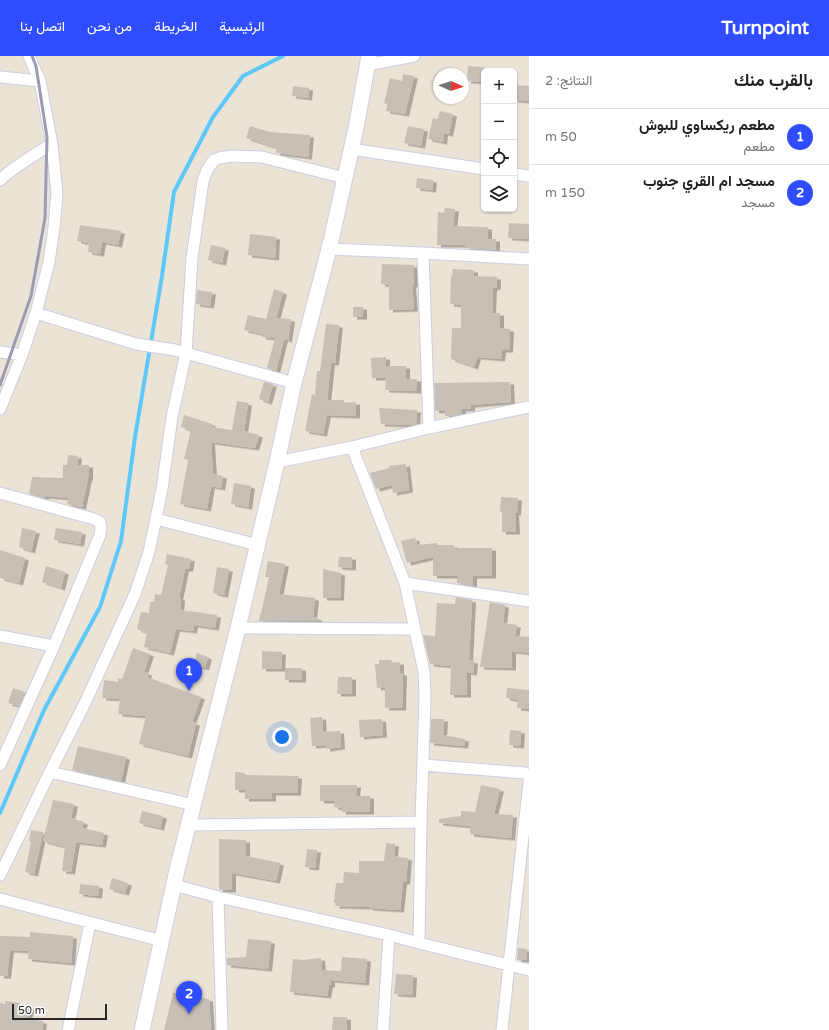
<!DOCTYPE html>
<html lang="ar">
<meta charset="utf-8">
<style>
:root{--surface:#fff;--page:#f2f2f2;--text:#202124;--muted:#757577;--line:#e0e0e0;--accent:#2f4dff}
body{margin:0;font-family:"Varela Round",Vazirmatn,sans-serif;background:var(--page);color:var(--text);direction:rtl}
.controls{position:absolute;right:12px;top:12px;display:grid;overflow:hidden;border-radius:6px;box-shadow:0 1px 3px #0004}
.controls button{width:36px;height:36px;display:grid;place-items:center;padding:0;border:0;border-bottom:1px solid var(--line);background:var(--surface);color:var(--text);font:20px sans-serif}
.compass{position:absolute;left:433px;top:12px;width:36px;height:36px;border-radius:50%;background:var(--surface);box-shadow:0 1px 3px #0004;rotate:93deg}
.scale{position:absolute;left:12px;bottom:10px;width:95px;box-sizing:border-box;padding-left:4px;border:2px solid #272727;border-top:0;font-size:11px;line-height:14px;white-space:nowrap;color:#272727;-webkit-text-stroke:3px #fff;paint-order:stroke}
.you{position:absolute;left:282px;top:681px;width:14px;height:14px;margin:-10px;border:3px solid #fff;border-radius:50%;background:#1a73e8;box-shadow:0 0 0 6px #1a73e833}
.badge{display:grid;place-items:center;width:26px;height:26px;border-radius:50%;background:var(--accent);color:#fff;font-size:13px;font-weight:700}
.pin{position:absolute;translate:-50% -33px;filter:drop-shadow(0 1px 2px #0008)}
.pin::after{content:'';position:absolute;top:21px;width:14px;height:12px;background:inherit;clip-path:polygon(0 0,100% 0,50% 100%)}
.list{margin:0;padding:0;list-style:none}
h2{display:flex;justify-content:space-between;align-items:center;height:52px;margin:0;padding:0 16px;font-size:17px}
h2 small{font-size:13px;font-weight:400;color:var(--muted)}
.list li{display:grid;grid-template-columns:26px 1fr auto;gap:12px;align-items:center;box-sizing:border-box;height:56px;padding:0 16px;border-top:1px solid var(--line)}
.list b{display:block;font-size:15px;white-space:nowrap}
.list p{margin:0;font-size:13px;white-space:nowrap;color:var(--muted)}
.list em{font-size:13px;font-style:normal;color:var(--muted)}
.icon{flex:none;width:22px;height:22px;fill:none;stroke:currentColor;stroke-width:2;stroke-linecap:round;stroke-linejoin:round}
.map{position:relative;flex:none;width:529px;height:974px;overflow:hidden;direction:ltr}
header{display:flex;align-items:center;gap:24px;box-sizing:border-box;height:56px;padding:0 20px;background:var(--accent);color:#fff}
header strong{font-size:19px}
nav{display:flex;gap:22px;margin-inline-start:auto;font-size:14px}
main{display:flex}
aside{flex:1;background:var(--surface)}
.map>svg:first-child{display:block}
</style>
<header>
<strong>Turnpoint</strong>
<nav><a>الرئيسية</a><a>الخريطة</a><a>من نحن</a><a>اتصل بنا</a></nav>
</header>
<main>
<aside>
<h2>بالقرب منك<small>النتائج: 2</small></h2>
<ul class="list">
<li><span class="badge">1</span><div><b>مطعم ريكساوي للبوش</b><p>مطعم</p></div><em>50 m</em></li>
<li><span class="badge">2</span><div><b>مسجد ام القري جنوب</b><p>مسجد</p></div><em>150 m</em></li>
</ul>
</aside>
<div class="map">
<svg width="529" height="974" viewBox="0 0 529 974">
<defs>
<filter id="shadow"><feDropShadow dx="4" dy="2.5" stdDeviation="0" flood-color="#0004"/></filter>
</defs>
<rect width="100%" height="100%" fill="#ebe3d6"/>
<g fill="none" stroke-linecap="round" stroke-linejoin="round">
<path stroke="#5dc9fa" stroke-width="4" d="M0,757L44,654L100,551L121,485L135,381L162,220L174,136L213,61L243,20L283,0"/>
</g>
<path fill="#c6c0b6" filter="url(#shadow)" d="M468,10L484,11V26L467,25Z
M403,18L414,20L405,58L386,55L387,48L384,47L390,22L402,25Z
M514,29L529,30V45L514,44Z
M293,30L309,32L308,42L292,40Z
M440,55L453,58L449,78L444,77L443,86L428,83L433,62L438,63Z
M250,70L270,76L310,79L308,101L276,97L277,92L246,82Z
M408,70L424,73L421,90L404,87Z
M417,122L433,124L432,134L416,132Z
M445,152L455,153L453,170L488,171V183H496V194L465,192V189H437L438,156L444,157Z
M509,167L529,168V183L508,182Z
M80,169L121,175L118,189L102,186L100,198L88,196L89,187L77,185Z
M250,178L276,181L275,202L248,199Z
M211,189L225,192L222,207L208,204Z
M382,208L414,209V229H412L414,253L389,254V229L381,228Z
M453,213L474,214V220L497,221V231L493,232L492,257H500V272L510,273L509,294H502L501,303L477,301L474,311L451,303L452,272H461V249L450,248L451,220H452Z
M274,233L283,236L276,262L291,263L288,284L284,283L276,315L267,312L275,282L262,281V278L244,274L248,259L266,263Z
M197,234L212,236L210,250L196,248Z
M353,251H363V261H353Z
M326,268L339,269L335,307H331L327,344H344V347L356,346V360L327,359L323,378L305,375L312,338L315,339L317,315H320Z
M386,301V310H406V323H417V335L385,334L386,322H372L371,302Z
M264,326L273,328L268,346L259,343Z
M510,326L511,346L471,349V353H462V358L453,360H445V354L435,355L434,327Z
M237,345L248,347L244,375L259,379L255,392L211,386L213,418L223,420L221,432L211,430L207,453L180,448L188,404L184,403L191,374L181,371L184,359L212,368L211,371L232,374Z
M379,352L417,354L416,368L411,369L381,368Z
M68,399L78,400L77,409H89V422H88L82,451L67,448L69,442L45,440V442L29,438L32,421L63,422V409H67Z
M406,408L409,434L393,437L392,429L376,433L370,417L389,412V410Z
M234,427L251,430L248,451L231,448Z
M501,441L518,442L517,457H515L516,476H502V456H500Z
M22,472L36,475L31,495L19,491Z
M56,472L82,476L80,488L54,484Z
M415,482L417,489L437,487V489H454V492H492V520H473V530L457,527V520H433V501L407,507L401,485Z
M0,494L25,502L19,527L0,522Z
M167,498L191,503L189,513H185L179,542H181L180,554L217,559L215,572L194,569L193,575L176,573L170,597L144,591L147,577L137,573L141,556L149,557L150,546H154L155,538L161,539L168,509L165,508Z
M339,501H352V512L338,511Z
M268,505L285,508L279,538L315,542L313,561L318,562V565H259L260,558H261L269,521H265Z
M46,510L65,516L61,532L42,526Z
M217,511L229,513L224,539L213,537Z
M323,513L341,517L340,542H323Z
M456,541L472,544L469,604L474,605L473,617L467,616V639H450L451,610L430,608L423,579L435,580L437,547L455,548Z
M490,546L505,549L503,567L517,569L515,580L529,581V597L512,595V612L480,611Z
M133,592L150,598L144,616L148,617L147,621L201,641L192,666L196,667L188,700L139,688L146,660L118,658L120,643L102,642L104,624L118,626V622L122,623Z
M262,595L282,596L281,613H262Z
M197,597L208,601L205,612L194,609Z
M379,604H392L391,607L400,606V617H403L402,652H385V631L377,632L375,608H379Z
M285,612H302V624H285Z
M338,621H352V638H337Z
M13,632L25,636L19,650L8,647Z
M507,632L529,634V653L517,652L518,644L506,642Z
M322,661L323,676L340,675L341,691L326,693V689L312,690L310,662Z
M382,663L383,679L360,681L359,664Z
M431,663H444L443,679L465,683L464,690L430,687Z
M510,674L521,675L520,690L509,689Z
M78,690L126,701L121,725L72,714Z
M235,716L245,717V719L298,720L297,737H272V743H245V734H235Z
M320,729H357L356,740H370V756H342V752L334,751V745H320Z
M481,729L500,733L494,758L513,759L511,782L470,778V770L439,767V763L461,760V755L475,756Z
M53,744L74,748L71,762L84,766L82,772L104,777L102,789L76,786L71,816L62,815L65,791L43,785Z
M142,755L163,760L160,772L139,767Z
M31,774L43,776L34,818L25,816L31,786L29,785Z
M219,783L246,784V800L280,807L276,825L232,817V834H219Z
M386,787L395,788L394,800L408,802L406,826H403L400,854L369,852V851L335,850L336,847H334L336,827H343L344,816L359,817V805H384Z
M307,793L317,794L315,812L305,811Z
M112,822L128,827L125,837L109,833Z
M80,828L99,830L98,840L79,838Z
M30,876L73,880L71,907L28,903L29,895L10,894L7,920H0V880L30,881Z
M248,883L271,885L268,913L227,909V902L246,901Z
M518,892L527,893L526,904H517Z
M342,901L367,903L365,927L331,924V929H329L327,940L290,936L293,903L303,904L321,902L322,914L341,915Z
M396,918L413,919L412,939L394,938Z
M173,937L209,943L211,974H164Z
M5,945L20,947L19,948L31,952L27,963L43,965L42,974H0V947L5,948Z
M333,961H347V974H332Z"/>
<g fill="none" stroke-linecap="round" stroke-linejoin="round">
<g stroke="#cbcfe2" stroke-width="13">
<path id="street" d="M367,9L414,0
M0,21L40,25
M351,93L484,113
M514,118L529,120
M0,124C15,110 34,99 52,88
M329,193L423,197L529,203
M423,197L429,372
M36,257L136,288L175,294L294,327
M0,296L22,299
M0,353L22,299L36,257L49,206L54,172L57,137L52,88L40,25L29,0
M352,391L405,527L424,616L425,640L421,766L419,887
M277,406L352,391L429,372L529,351
M0,437L94,463L100,466L101,472L100,479L54,590L0,709
M156,463L258,489
M405,527L529,545
M238,572L414,573
M0,580L54,590
M423,709L525,717L528,719L529,722
M50,716L194,749
M189,769L421,766
M0,819L50,716L84,649L135,538L149,496L162,433L172,361L186,297L192,202L203,125L207,114L214,104L219,102L232,100L262,101L345,122
M174,829L218,841L389,879L419,887L529,914
M218,841L222,974
M0,843L162,885
M68,974L90,867
M383,974L389,879
M502,974L509,909L529,726"/>
</g>
<g stroke="#cbcfe2" stroke-width="17">
<path id="secondary" d="M142,974L177,814L238,572L277,406L294,327L331,185L356,72L369,0"/>
</g>
<use href="#street" stroke="#fff" stroke-width="11"/>
<use href="#secondary" stroke="#fff" stroke-width="15"/>
<path stroke="#999cb3" stroke-width="3" d="M0,329L31,240L45,162L47,81L36,10L32,0"/>
</g>
</svg>
<div class="controls">
<button>+</button>
<button>−</button>
<button><svg class="icon" aria-label="locate" viewBox="0 0 24 24"><circle cx="12" cy="12" r="6"/><path d="M12 2v4M12 18v4M2 12h4M18 12h4"/></svg></button>
<button><svg class="icon" aria-label="layers" viewBox="0 0 24 24"><path d="M12 4l9 5-9 5-9-5zM3 14l9 5 9-5"/></svg></button>
</div>
<svg class="compass" viewBox="-18 -18 36 36"><path d="M0-13l5 13h-10z" fill="#e53935"/><path d="M0 13l5-13h-10z" fill="#757577"/></svg>
<div class="scale">50 m</div>
<div class="you"></div>
<div class="pin badge" style="left:189px;top:635px">1</div>
<div class="pin badge" style="left:189px;top:958px">2</div>
</div>
</main>
